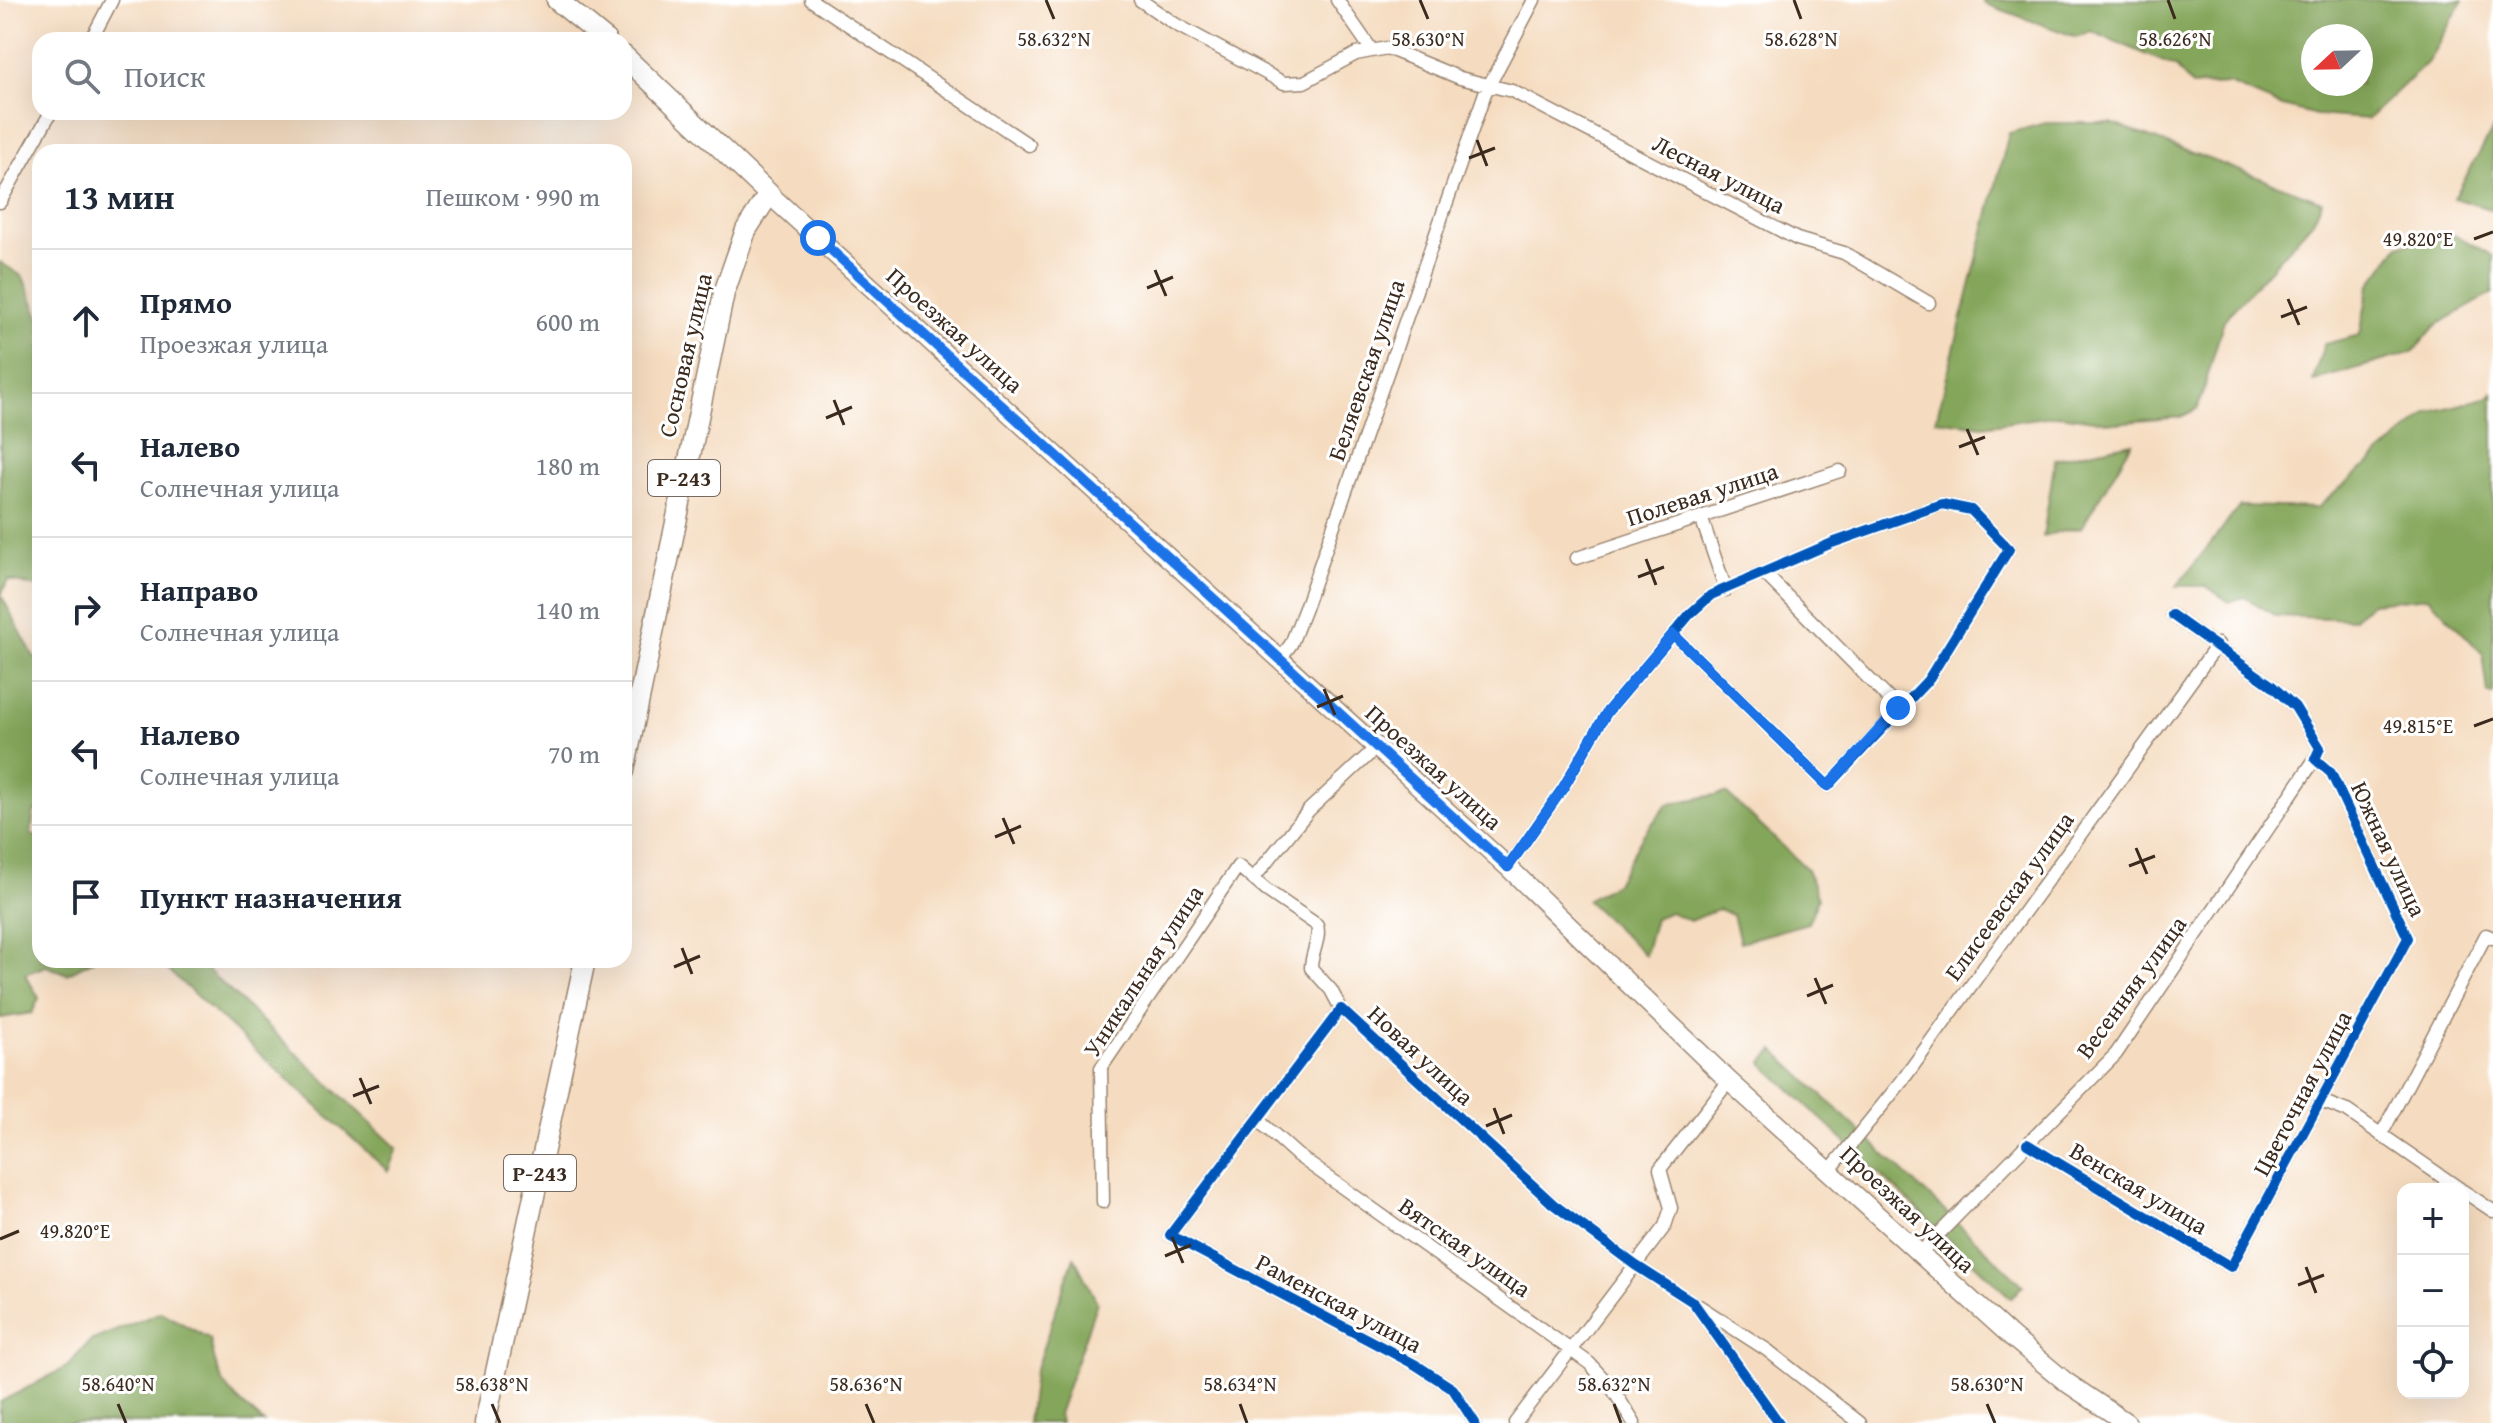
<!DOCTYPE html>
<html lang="ru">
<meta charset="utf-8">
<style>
:root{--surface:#fff;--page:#f2f2f3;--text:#1f2937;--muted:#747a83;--line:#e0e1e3}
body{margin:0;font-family:"Gentium Book Plus",serif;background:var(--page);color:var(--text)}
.controls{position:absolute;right:24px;bottom:24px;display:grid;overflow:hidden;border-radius:16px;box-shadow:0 8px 32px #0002}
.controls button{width:72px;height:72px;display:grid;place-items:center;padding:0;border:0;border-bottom:2px solid var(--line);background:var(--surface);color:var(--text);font:40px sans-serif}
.compass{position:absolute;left:2301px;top:24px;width:72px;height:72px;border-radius:50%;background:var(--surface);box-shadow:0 8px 32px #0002;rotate:248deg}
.stop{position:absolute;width:24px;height:24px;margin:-18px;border:6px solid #1a73e8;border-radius:50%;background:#fff}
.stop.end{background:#1a73e8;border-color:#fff;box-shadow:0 2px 8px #0008}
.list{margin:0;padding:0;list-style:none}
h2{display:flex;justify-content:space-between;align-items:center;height:104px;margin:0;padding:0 32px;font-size:34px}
h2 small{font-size:26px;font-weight:400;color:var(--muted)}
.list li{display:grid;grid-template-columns:52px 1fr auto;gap:24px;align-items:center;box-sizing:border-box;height:144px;padding:0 32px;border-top:2px solid var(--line)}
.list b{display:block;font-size:30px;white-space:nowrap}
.list p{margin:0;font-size:26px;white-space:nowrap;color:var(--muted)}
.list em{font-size:26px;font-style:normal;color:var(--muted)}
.icon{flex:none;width:44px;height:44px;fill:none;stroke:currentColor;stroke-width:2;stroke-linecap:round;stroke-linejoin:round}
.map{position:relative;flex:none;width:2493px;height:1423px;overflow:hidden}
.search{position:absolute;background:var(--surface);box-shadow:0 8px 32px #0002;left:32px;top:32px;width:600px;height:88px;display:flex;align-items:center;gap:20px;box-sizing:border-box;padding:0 28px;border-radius:24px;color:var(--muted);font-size:30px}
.panel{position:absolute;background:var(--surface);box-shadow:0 8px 32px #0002;left:32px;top:144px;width:600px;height:824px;border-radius:24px}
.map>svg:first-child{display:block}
</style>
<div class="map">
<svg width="2493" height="1423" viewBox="0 0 2493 1423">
<rect width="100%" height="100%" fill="#fff"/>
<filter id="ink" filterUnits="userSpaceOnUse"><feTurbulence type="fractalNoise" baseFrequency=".0125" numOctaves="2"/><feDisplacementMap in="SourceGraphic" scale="16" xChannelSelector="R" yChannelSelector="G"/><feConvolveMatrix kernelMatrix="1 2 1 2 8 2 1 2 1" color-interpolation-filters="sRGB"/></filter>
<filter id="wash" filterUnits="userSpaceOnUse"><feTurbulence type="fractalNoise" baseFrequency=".006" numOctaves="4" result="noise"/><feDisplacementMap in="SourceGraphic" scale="32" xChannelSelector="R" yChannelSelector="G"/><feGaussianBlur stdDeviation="1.8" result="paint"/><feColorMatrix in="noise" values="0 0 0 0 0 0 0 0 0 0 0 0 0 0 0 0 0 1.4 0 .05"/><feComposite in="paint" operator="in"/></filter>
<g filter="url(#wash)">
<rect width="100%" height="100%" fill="#f5dcc0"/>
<path fill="#84a65a" stroke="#60683c" stroke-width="2" fill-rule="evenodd" d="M1983,0H2463L2428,62L2368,119L2316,115L2279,105L2229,84L2192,86L2176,67L2091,31L2076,37L1983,3ZM2313,36H2361V84H2313Z
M2045,123H2111L2322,201L2313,221L2224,320L2198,408L2181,417L2115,423L2059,415L1983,426L1936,420L2009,133Z
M2493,129V210L2454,198Z
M2456,235L2493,256V293L2435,326L2413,352L2313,381L2324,344L2360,335L2369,286L2399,245Z
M0,262L23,277L40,319V588L8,580L1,595L34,657L40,659V808L34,812L31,834L40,839V960H94L67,974L46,966L25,974L39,998L32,1013L0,1018Z
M2493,392V694H2488L2483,654L2428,597L2372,603L2353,619L2277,616L2244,597L2229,602L2206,586H2177L2240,506L2317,508L2428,413L2489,397Z
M2132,443L2082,527L2043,536L2055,459Z
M1726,793L1807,869L1818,898L1808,923L1740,942L1733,915L1718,909L1690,921L1670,912L1655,918L1645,955L1586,900L1616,883L1643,835L1668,804Z
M157,960H197L397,1148L388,1171Z
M1774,1050L2023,1285L2011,1298L1762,1063Z
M1074,1257L1097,1302L1058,1414L1060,1423H1028L1034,1374Z
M161,1312L210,1339C218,1387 229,1392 264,1423H0V1402L67,1367L90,1341Z"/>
</g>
<g filter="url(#ink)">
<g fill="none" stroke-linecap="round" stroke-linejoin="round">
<g stroke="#98836f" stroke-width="15">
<path id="minor" d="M811,0L1029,145
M1140,0L1175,24L1284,83L1304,82L1356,54L1387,48L1460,78L1512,91L1797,239L1844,253L1929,303
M1337,0L1371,49
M91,40L112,0
M0,202L51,112
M1701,517L1726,590
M1577,558L1840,471
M1764,573L1898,708
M1280,659L1291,644L1305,608L1485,93L1534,0
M1508,867L1563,788L1607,712L1690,614L1711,595L1832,543L1942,504L1971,510L2009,549L1928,680L1828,786L1673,634
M1253,879L1309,810L1377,747
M2321,1101L2347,1111L2460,1189
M1257,1119L1297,1155L1589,1363L1612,1388L1634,1423
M2381,1135L2486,935L2493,938
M2027,1144L2231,1267L2408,938L2331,773L2315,759L2320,748L2295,707L2271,685L2172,615
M1830,1170L1902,1081L2218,644
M2463,1191L2493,1211
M1103,1202L1101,1068L1238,866L1266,890L1317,925C1321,939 1311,953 1311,968L1331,990L1341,1009
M1921,1252L2116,1054L2315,759
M1699,1306L1767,1350L1860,1423
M1475,1423L1453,1389L1416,1365L1170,1235L1341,1009L1553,1204L1635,1265L1693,1302L1779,1423
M1515,1423L1665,1226L1671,1208L1660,1169L1729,1081"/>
</g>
<g stroke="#98836f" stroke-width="21">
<path id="primary" d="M769,194L1508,867L1729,1081L2013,1338L2066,1382L2127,1423"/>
</g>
<g stroke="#98836f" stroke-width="23">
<path id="trunk" d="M557,0L606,40
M624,56L769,194L746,230L724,293L624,771
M485,1423L585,960"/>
</g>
<use href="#minor" stroke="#fff" stroke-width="12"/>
<use href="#primary" stroke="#fff" stroke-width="18"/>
<use href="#trunk" stroke="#fff" stroke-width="20"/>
<g stroke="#fff" stroke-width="15">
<path id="cycleway" d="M1508,867L1563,788L1607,712L1690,614L1711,595L1832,543L1942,504L1971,510L2009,549L1928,680L1828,786L1673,634
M2027,1144L2231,1267L2408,938L2331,773L2315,759L2320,748L2295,707L2271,685L2172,615
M1475,1423L1453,1389L1416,1365L1170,1235L1341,1009L1553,1204L1635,1265L1693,1302L1779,1423"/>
</g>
<use href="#cycleway" stroke="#0057b8" stroke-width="10"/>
</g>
</g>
<g fill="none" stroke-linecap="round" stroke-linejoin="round" filter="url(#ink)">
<path stroke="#1a73e8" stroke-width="10" d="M818,238L1508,867L1563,788L1607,712L1673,634L1828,786L1898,708"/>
</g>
<path fill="none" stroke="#3b2a1e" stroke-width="3" d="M1046,0L1054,19M1420,0L1428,19M1794,0L1801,19M2168,0L2175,19M1477,140L1487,166M1469,158L1495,148M2474,239L2493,232M1155,270L1166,296M1147,288L1173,277M2288,299L2299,325M2281,317L2307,307M834,400L844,425M826,418L852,407M1967,429L1978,455M1959,447L1985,437M1646,559L1656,585M1638,577L1664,567M1324,689L1335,715M1317,707L1343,696M2474,726L2493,719M1003,818L1014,844M995,837L1021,826M2136,848L2147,874M2129,866L2155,856M682,948L692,974M674,967L700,956M1815,978L1826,1004M1807,996L1833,985M360,1078L371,1104M353,1096L379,1086M1494,1108L1504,1134M1486,1126L1512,1115M1172,1237L1183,1263M0,1239L19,1231M1165,1256L1191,1245M2306,1267L2316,1293M2298,1285L2324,1275M118,1404L126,1423M492,1404L500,1423M866,1404L874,1423M1240,1404L1247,1423M1614,1404L1621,1423M1987,1404L1995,1423"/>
<g text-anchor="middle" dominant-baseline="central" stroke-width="6" stroke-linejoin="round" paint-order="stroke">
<g fill="#fff" stroke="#766a62" stroke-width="2">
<rect x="648" y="460" width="72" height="36" rx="6"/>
<rect x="504" y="1155" width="72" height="36" rx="6"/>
</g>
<g font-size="22" font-weight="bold" fill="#3b2a1e">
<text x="684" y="478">Р-243</text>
<text x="540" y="1173">Р-243</text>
</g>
<g font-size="24" fill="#3b2a1e" stroke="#fff">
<text transform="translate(1719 174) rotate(27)">Лесная улица</text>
<text transform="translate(955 330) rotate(42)">Проезжая улица</text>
<text transform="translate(685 355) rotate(-77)">Сосновая улица</text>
<text transform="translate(1366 370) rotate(-71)">Беляевская улица</text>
<text transform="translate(1702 494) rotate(-18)">Полевая улица</text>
<text transform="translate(1434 767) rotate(42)">Проезжая улица</text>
<text transform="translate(2389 849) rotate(65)">Южная улица</text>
<text transform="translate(2009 896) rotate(-54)">Елисеевская улица</text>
<text transform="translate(1143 971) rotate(-57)">Уникальная улица</text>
<text transform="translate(2131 987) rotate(-54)">Весенняя улица</text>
<text transform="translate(1421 1055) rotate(43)">Новая улица</text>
<text transform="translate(2302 1093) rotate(-62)">Цветочная улица</text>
<text transform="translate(2139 1188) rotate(31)">Венская улица</text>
<text transform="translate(1908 1209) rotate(43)">Проезжая улица</text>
<text transform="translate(1465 1247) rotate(35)">Вятская улица</text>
<text transform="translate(1339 1303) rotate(28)">Раменская улица</text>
</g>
</g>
<g font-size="20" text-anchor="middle" fill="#3b2a1e" stroke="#fff" stroke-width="6" stroke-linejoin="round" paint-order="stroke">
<text x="1054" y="46">58.632°N</text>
<text x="1428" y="46">58.630°N</text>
<text x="1801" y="46">58.628°N</text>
<text x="2175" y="46">58.626°N</text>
<text x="2418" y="246">49.820°E</text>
<text x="2418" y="733">49.815°E</text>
<text x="75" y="1238">49.820°E</text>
<text x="118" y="1391">58.640°N</text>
<text x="492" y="1391">58.638°N</text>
<text x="866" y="1391">58.636°N</text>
<text x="1240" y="1391">58.634°N</text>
<text x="1614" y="1391">58.632°N</text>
<text x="1987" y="1391">58.630°N</text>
</g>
</svg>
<div class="controls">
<button>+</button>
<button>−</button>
<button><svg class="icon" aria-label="locate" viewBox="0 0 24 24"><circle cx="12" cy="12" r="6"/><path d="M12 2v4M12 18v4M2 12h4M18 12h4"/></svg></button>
</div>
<svg class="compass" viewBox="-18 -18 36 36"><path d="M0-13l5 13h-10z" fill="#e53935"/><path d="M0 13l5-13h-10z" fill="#747a83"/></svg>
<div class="stop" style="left:818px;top:238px"></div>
<div class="stop end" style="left:1898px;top:708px"></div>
<div class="search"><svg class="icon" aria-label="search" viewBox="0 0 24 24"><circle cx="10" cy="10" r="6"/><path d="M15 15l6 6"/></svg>Поиск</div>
<section class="panel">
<h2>13 мин<small>Пешком · 990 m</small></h2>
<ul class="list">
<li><svg class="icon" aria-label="ahead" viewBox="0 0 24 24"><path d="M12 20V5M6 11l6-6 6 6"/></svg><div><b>Прямо</b><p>Проезжая улица</p></div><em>600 m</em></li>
<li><svg class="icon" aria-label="left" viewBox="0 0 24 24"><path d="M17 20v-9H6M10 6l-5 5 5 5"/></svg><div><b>Налево</b><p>Солнечная улица</p></div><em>180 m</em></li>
<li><svg class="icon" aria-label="right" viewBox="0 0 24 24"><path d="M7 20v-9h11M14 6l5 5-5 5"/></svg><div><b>Направо</b><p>Солнечная улица</p></div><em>140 m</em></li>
<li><svg class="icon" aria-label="left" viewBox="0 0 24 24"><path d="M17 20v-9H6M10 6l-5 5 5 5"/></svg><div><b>Налево</b><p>Солнечная улица</p></div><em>70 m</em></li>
<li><svg class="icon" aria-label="arrive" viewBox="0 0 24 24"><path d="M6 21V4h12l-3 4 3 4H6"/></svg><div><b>Пункт назначения</b></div></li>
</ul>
</section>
</div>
